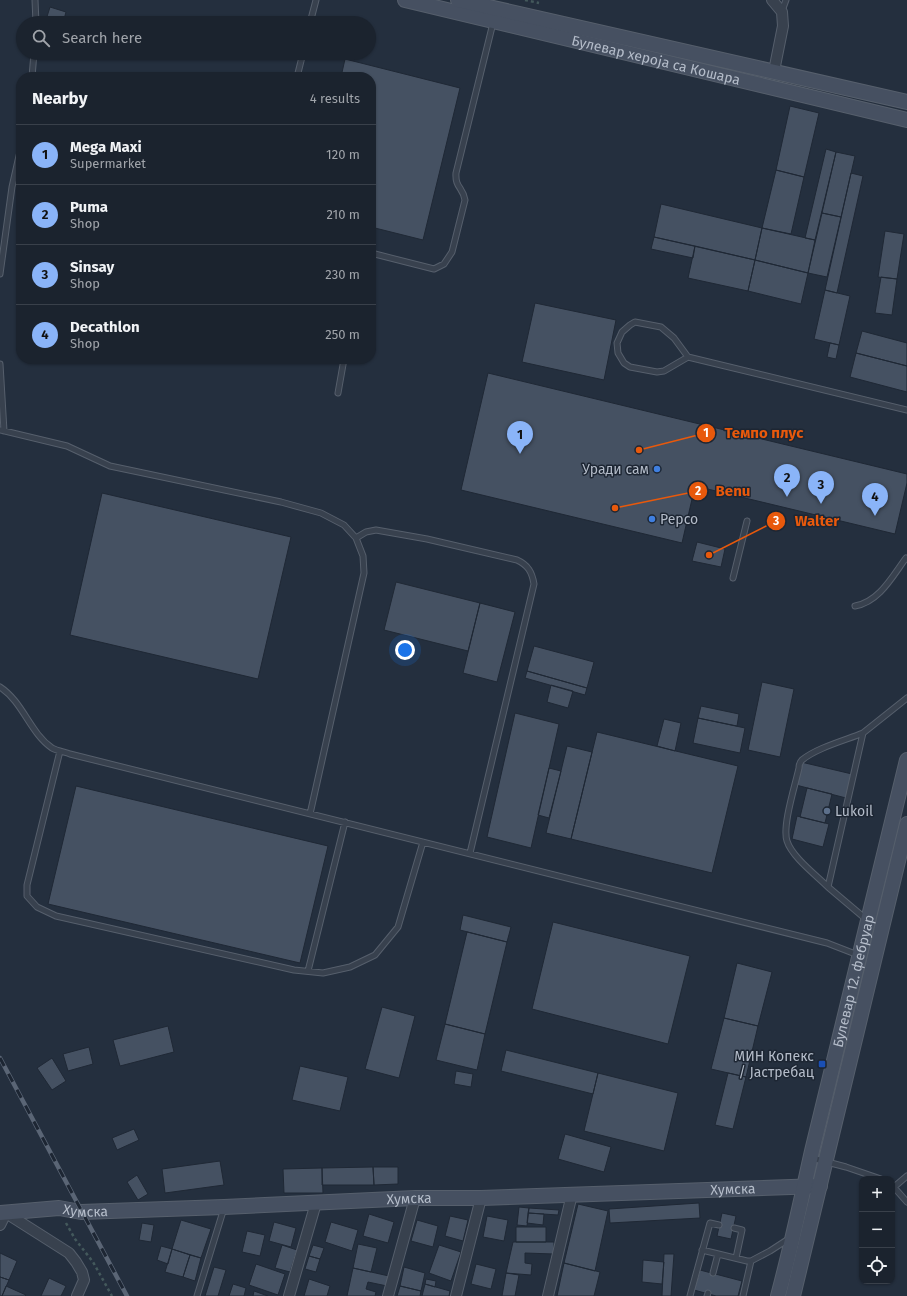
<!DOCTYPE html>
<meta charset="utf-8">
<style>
:root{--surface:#1b232e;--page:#282f3a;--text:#f1f3f6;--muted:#a0a4aa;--line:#39404a;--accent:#8ab4f8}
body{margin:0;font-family:"Fira Sans",sans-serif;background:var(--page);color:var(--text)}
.controls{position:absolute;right:12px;bottom:12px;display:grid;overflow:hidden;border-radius:8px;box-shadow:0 1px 3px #0004}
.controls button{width:36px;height:36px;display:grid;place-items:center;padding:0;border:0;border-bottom:1px solid var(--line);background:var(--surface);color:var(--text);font:20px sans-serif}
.you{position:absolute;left:405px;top:650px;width:14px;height:14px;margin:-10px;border:3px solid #fff;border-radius:50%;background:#1a73e8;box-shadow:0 0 0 6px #1a73e833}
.badge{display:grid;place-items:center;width:26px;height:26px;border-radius:50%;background:var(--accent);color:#111;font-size:13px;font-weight:700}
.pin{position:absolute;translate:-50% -33px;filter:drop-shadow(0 1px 2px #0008)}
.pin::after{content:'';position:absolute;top:21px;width:14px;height:12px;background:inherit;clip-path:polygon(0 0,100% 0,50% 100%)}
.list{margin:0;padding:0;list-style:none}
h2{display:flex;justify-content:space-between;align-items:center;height:52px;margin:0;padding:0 16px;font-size:17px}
h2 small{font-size:13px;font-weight:400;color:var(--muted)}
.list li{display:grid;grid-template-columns:26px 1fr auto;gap:12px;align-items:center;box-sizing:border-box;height:60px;padding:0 16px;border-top:1px solid var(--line)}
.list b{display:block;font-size:15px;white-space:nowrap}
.list p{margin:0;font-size:13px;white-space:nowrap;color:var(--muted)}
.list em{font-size:13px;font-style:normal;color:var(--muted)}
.icon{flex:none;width:22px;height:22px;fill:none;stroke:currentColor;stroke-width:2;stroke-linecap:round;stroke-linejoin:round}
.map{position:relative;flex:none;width:907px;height:1296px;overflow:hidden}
.search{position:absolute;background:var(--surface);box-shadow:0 1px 3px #0004;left:16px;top:16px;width:360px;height:44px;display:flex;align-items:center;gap:10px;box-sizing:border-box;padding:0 14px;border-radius:22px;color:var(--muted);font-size:15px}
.panel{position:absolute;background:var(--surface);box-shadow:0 1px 3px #0004;left:16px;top:72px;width:360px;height:292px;border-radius:16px}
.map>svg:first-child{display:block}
</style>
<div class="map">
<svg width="907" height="1296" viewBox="0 0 907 1296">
<rect width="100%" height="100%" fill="#242f3e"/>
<path fill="#455162" stroke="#1f2835" d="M50,7L66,12L63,23H45Z
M345,59L460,88L423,240L371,227V77H341Z
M790,106L819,113L804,177L776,170Z
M826,149L836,152L815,240L805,238Z
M836,152L855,156L841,217L822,213Z
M776,170L804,177L791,234L762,228Z
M851,173L863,176L837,293L825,290Z
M661,204L762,228L755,260L654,237Z
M822,213L841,217L827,277L808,273Z
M762,228L815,240L808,273L755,260Z
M885,231L904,234L897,279L878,277Z
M654,237L695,246L693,258L651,249Z
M695,246L755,260L748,291L688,278Z
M755,260L808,273L801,304L748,291Z
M881,277L897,279L892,315L875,313Z
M825,290L850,296L839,345L814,339Z
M535,303L616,320L604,380L522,362Z
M862,331L907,343V366L856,353Z
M830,343L839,345L836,359L827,357Z
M856,353L907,366V392L850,377Z
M488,373L907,474V483L895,534L695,486L682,543L461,490Z
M102,493L291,537L258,679L70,635Z
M697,542L725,549L721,567L692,561Z
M396,582L480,603L468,651L384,630Z
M480,603L515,612L497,682L463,673Z
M534,646L594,662L587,688L527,671Z
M527,671L587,688L585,695L525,678Z
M762,682L794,689L780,757L748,750Z
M551,685L573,691L568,708L547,702Z
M701,706L739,714L737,726L698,718Z
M515,713L559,724L531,848L487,837Z
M698,718L745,728L740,753L693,743Z
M664,719L681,723L675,751L657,746Z
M597,732L738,766L712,873L571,839Z
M567,746L592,752L571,839L546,833Z
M801,762L852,774L846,798L796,785Z
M549,768L561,771L549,818L538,815Z
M76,786L328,846L300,963L48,904Z
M807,788L832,794L825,823L800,817Z
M797,816L829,824L823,847L792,839Z
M463,915L511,927L507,942L460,930Z
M553,922L690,956L668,1044L532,1009Z
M467,932L507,942L485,1034L445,1024Z
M737,963L772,972L758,1026L724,1018Z
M382,1007L415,1016L399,1078L365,1069Z
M724,1018L758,1026L746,1077L711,1069Z
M445,1024L485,1034L477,1070L436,1060Z
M168,1026L174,1052L120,1066L113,1040Z
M89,1047L93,1064L68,1071L63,1054Z
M506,1050L598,1073L593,1094L501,1071Z
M52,1058L66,1081L52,1090L37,1068Z
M300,1066L348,1077L340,1111L292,1100Z
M456,1071L473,1074L471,1087L454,1084Z
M598,1073L678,1093L664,1151L584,1131Z
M728,1073L746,1077L733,1129L715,1125Z
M134,1129L139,1140L117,1150L112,1138Z
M565,1134L611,1147L604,1172L558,1159Z
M220,1161L224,1185L165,1193L162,1169Z
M373,1167H398V1184L374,1185Z
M373,1167L374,1185H322V1168Z
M322,1168L323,1193H284L283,1169Z
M137,1175L148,1194L138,1200L127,1182Z
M699,1203L700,1218L610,1223L609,1209Z
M578,1204L608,1211L595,1271L564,1263Z
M519,1207L529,1208L527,1226L517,1225Z
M529,1208L559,1210L558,1215L528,1213Z
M528,1213L544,1214L543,1225L527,1223Z
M722,1213L736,1216L731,1239L717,1236Z
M369,1214L394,1222L388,1243L363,1236Z
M450,1216L468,1220L463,1241L445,1236Z
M487,1216L508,1220L504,1241L483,1237Z
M181,1220L211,1229L201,1258L172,1249Z
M417,1220L438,1226L433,1247L411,1241Z
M274,1222L296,1228L291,1247L269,1241Z
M331,1222L358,1230L352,1251L325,1242Z
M142,1223L154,1225L151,1242L139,1240Z
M516,1227H546V1242H516Z
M247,1231L265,1235L260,1256L242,1252Z
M513,1242H554V1254L525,1253V1263L532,1264L531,1275L506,1273Z
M358,1244L377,1248L371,1272L353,1268Z
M282,1245L297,1250L290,1272L275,1268Z
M313,1245L324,1248L320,1259L309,1256Z
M439,1245L461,1252L451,1281L429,1273Z
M161,1246L172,1249L168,1264L157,1260Z
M172,1249L190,1255L183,1277L165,1272Z
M0,1253L17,1261L9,1280L0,1277Z
M664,1254H674L671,1296H662Z
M190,1255L201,1258L195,1281L183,1277Z
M309,1256L320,1259L316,1272L305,1269Z
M643,1260L664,1262L662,1284L642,1282Z
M564,1263L600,1272L594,1296H557Z
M256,1264L285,1274L278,1295L249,1285Z
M476,1264L496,1269L491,1289L471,1284Z
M214,1267L226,1270L218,1296H205Z
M404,1267L425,1273L421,1291L400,1286Z
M353,1268L389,1276L387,1286L368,1282L366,1289L376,1292L375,1296H347Z
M700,1270L742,1281L738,1296H716L694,1290Z
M506,1273L519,1275L515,1296H502Z
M0,1277L9,1280L2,1296H0Z
M49,1278L66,1286L61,1296H41Z
M309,1279L330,1286L327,1296H304Z
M426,1279L436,1281L435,1287L425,1284Z
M233,1284L246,1288L244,1296H229Z
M425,1284L450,1291L449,1296H422Z
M6,1286L26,1295L25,1296H2Z
M400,1286L421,1291L420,1296H397Z
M254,1291L268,1296H253Z"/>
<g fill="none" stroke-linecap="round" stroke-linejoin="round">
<g stroke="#565f6c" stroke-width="7">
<path id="lane" d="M35,0L36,23
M782,11L786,0
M310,23L316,0
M32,77L34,53
M297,77L303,53
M371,253L434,269L444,264L452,252L465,200C463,187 455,188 456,173L493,23
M0,274L12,187L21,147
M688,357L664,371L657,372L630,367L624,363L618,353L617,343L622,332L630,325L635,322L661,327L674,338L688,357L907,410
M0,364L4,431
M338,393L344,359
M0,430L67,446L110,466L281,502L321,513L344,525L356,538L363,556L364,573L310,814
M356,538L366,532L376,530L427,539L517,560C528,565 532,572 534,584L470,853
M733,578L747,521
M855,606C879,602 892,577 906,558L907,559
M0,687C23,702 30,733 52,748C57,751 65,752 70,754L827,943L858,955
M60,751L27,885V896L37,907L56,916L294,970L323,973L350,967L375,955L398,927L423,842
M828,887C816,875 792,857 787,841C782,826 795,786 799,768C799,765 800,762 802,760C816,748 846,740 863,733
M867,920L828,887L863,733L907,698
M308,971L345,822
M812,1158L846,1167L881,1179
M892,1185L907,1202
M894,1187L907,1176
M734,1228L742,1230L736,1258
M702,1250L747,1261H751
M713,1273L718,1254
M197,1296L224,1208
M690,1296L710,1223L719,1225
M707,1296L708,1293
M743,1296L751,1261L770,1251L790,1238"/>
</g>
<g stroke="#565f6c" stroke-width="12">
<path id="street" d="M772,0L782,12L783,26L774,71
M0,1225L6,1213L69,1253L76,1262L82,1272L84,1280L77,1296
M289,1296L316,1203
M388,1296L415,1198
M456,1296L481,1198
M548,1296L572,1194"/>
</g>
<g stroke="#565f6c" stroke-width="16">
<g id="secondary">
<path id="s1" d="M405,0L907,120"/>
<path d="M458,0L907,102"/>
<path id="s2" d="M0,1213L59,1208L81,1212L224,1207L415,1198H481L820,1186"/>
<path id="s3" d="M778,1296C791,1248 801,1200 812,1151C844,1021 875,890 907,760"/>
<path d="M793,1296L907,824"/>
</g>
</g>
<path stroke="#44595c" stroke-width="2.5" stroke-dasharray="3 3" stroke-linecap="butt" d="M525,0L539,3
M66,1223L75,1239L93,1262L112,1296"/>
<use href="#lane" stroke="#38414e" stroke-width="5"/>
<use href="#street" stroke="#38414e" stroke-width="10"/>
<use href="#secondary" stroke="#465061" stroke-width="14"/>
<g stroke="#5a6575" stroke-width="4.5">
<path id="rail" d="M0,1058L127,1296"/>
</g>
<use href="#rail" stroke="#1d2633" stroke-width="3" stroke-dasharray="9" stroke-linecap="butt"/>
</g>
<g fill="#3f7fe0" stroke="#1d2633" stroke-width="1.5">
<circle cx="657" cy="469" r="4"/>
<circle cx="652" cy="519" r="4"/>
</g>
<circle fill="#5c6f8a" stroke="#1d2633" stroke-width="1.5" cx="827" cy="811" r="4"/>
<rect fill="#1a4fb4" stroke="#1d2633" stroke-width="1.5" x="818" y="1060" width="8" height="8" rx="2"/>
<g text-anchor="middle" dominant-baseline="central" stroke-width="3" stroke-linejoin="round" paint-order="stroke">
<g font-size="14" fill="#b4bcc9" stroke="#1d2633">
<text stroke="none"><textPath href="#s1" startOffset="258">Булевар хероја са Кошара</textPath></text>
<text stroke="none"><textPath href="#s3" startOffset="324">Булевар 12. фебруар</textPath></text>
<text stroke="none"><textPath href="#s2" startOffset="734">Хумска</textPath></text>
<text stroke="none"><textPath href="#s2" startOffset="410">Хумска</textPath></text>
<text stroke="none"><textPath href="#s2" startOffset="86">Хумска</textPath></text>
</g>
<g font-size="14" fill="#b4bcc9" stroke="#1d2633" text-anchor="end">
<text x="649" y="469">Уради сам</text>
<text x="660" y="519" text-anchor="start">Pepco</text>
<text x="835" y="811" text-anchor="start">Lukoil</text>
<text x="814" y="1056">МИН Копекс<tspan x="814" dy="16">/ Јастребац</tspan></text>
</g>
</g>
<path fill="none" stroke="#e8590c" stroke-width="1.5" d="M639 450L706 433M615 508L698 491M709 555L776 521"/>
<g fill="#e8590c" stroke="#1d2633" stroke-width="1.5">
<circle cx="639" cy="450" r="4"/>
<circle cx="615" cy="508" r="4"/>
<circle cx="709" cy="555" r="4"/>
<circle cx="706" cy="433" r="10"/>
<circle cx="698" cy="491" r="10"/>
<circle cx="776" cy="521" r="10"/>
</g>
<g font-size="12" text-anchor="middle" font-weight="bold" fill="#fff">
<text x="706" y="437">1</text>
<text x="698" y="495">2</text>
<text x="776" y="525">3</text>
</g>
<g font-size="15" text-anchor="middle" font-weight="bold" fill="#e8590c" stroke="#1d2633" stroke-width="3" stroke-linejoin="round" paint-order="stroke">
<text x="764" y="438">Темпо плус</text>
<text x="733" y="496">Benu</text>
<text x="817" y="526">Walter</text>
</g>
</svg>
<div class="controls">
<button>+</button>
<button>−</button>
<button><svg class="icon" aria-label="locate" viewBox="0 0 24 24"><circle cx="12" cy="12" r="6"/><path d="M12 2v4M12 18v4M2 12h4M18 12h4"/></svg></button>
</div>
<div class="you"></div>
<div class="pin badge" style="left:520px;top:454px">1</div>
<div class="pin badge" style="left:787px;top:497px">2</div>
<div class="pin badge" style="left:821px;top:504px">3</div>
<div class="pin badge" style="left:875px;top:516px">4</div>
<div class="search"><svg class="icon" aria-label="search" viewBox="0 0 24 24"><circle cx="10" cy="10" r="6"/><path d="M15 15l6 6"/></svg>Search here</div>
<section class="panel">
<h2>Nearby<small>4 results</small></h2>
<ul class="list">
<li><span class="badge">1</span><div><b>Mega Maxi</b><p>Supermarket</p></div><em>120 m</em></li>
<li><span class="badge">2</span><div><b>Puma</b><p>Shop</p></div><em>210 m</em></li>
<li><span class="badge">3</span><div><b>Sinsay</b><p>Shop</p></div><em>230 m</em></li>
<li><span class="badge">4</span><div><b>Decathlon</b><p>Shop</p></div><em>250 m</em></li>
</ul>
</section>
</div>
